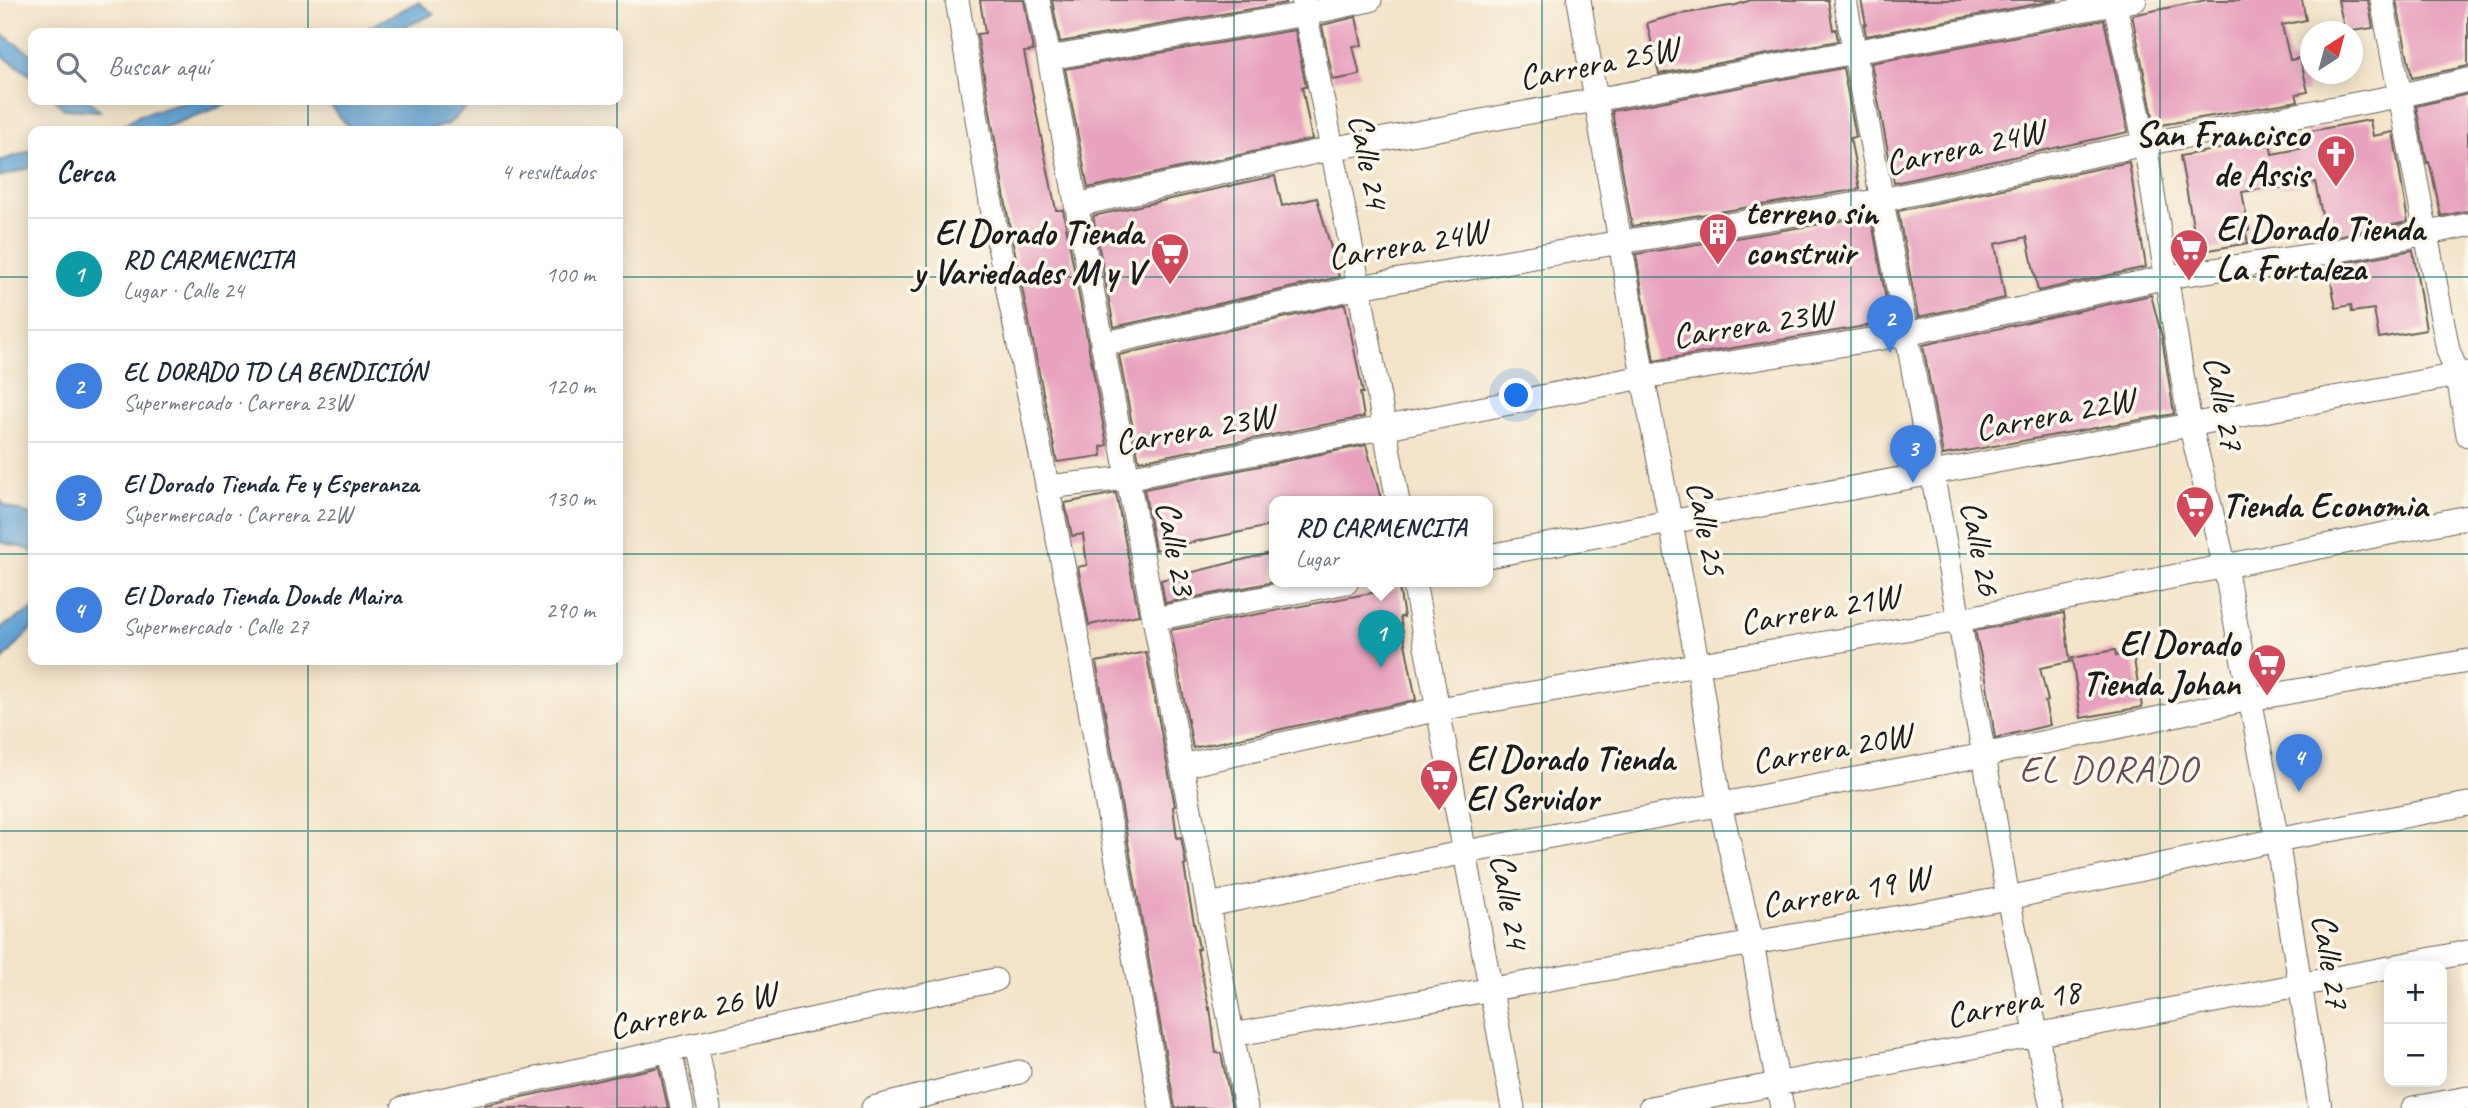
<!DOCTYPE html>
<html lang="es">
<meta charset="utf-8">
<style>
:root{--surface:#fff;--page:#f6f6f7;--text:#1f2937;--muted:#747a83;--line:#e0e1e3;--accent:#d93025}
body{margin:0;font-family:Caveat,sans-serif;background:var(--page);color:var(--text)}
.controls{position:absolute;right:21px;bottom:21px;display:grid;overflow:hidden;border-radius:14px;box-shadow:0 4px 18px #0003}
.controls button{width:63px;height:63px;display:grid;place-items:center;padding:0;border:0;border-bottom:2px solid var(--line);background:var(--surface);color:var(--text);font:35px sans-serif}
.compass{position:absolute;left:2300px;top:21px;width:63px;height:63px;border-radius:50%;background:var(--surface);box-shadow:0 4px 18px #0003;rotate:36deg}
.you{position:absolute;left:1517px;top:396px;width:24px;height:24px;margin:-18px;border:5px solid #fff;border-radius:50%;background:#1a73e8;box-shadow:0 0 0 10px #1a73e833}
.badge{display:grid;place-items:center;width:46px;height:46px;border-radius:50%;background:var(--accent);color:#fff;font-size:23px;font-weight:700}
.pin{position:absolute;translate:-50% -58px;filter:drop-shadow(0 2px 4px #0008)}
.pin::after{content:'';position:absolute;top:37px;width:24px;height:21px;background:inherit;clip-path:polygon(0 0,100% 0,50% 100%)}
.popup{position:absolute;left:1269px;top:496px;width:224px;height:91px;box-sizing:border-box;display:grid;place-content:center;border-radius:14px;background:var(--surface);filter:drop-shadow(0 2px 5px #0005);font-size:23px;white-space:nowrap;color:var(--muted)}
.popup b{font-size:26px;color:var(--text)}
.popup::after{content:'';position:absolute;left:50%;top:100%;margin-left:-14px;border:14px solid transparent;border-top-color:var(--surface)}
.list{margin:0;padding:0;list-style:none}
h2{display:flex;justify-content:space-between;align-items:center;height:91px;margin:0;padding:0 28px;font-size:30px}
h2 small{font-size:23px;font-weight:400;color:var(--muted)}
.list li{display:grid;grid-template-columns:46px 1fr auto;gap:21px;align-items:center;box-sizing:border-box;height:112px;padding:0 28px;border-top:2px solid var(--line)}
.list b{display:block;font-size:26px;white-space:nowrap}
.list p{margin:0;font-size:23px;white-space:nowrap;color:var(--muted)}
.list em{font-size:23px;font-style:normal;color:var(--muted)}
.icon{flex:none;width:38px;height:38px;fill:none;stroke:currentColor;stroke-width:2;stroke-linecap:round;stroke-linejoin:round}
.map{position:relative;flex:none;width:2468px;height:1108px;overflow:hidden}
.search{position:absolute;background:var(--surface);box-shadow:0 4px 18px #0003;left:28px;top:28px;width:595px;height:77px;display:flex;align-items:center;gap:18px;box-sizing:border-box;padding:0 24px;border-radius:14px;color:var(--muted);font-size:26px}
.panel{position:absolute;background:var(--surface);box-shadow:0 4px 18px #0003;left:28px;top:126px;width:595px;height:539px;border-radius:14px}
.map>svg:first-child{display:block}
</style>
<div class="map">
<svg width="2468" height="1108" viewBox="0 0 2468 1108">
<rect width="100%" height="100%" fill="#fbf7ec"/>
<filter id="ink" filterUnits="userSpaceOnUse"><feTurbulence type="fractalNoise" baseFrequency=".0143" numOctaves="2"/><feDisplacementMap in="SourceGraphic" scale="14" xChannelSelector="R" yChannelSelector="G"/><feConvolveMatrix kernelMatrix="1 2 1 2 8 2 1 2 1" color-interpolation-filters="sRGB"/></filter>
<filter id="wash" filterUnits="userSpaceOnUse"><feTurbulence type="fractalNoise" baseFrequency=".00686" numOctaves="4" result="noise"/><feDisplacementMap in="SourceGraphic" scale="28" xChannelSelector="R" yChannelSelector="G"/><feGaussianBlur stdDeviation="1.57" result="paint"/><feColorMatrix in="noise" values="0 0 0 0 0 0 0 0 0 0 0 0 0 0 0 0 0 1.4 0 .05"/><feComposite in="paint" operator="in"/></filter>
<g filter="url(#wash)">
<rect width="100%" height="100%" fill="#f3e3c8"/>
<path fill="#60a3d4" stroke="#3e6078" stroke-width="2" d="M418,2L434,14L391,33H358Z
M0,33L33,55V77L0,54Z
M55,100H89L100,111L64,109Z
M193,100H238L155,131H115L137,116Z
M339,100H473L450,123L427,131H352L330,105Z
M33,150V167L0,177V161Z
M0,500L5,506L33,516V553L28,549L0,542Z
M33,609V627L0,663V628Z"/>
<g id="blocks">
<path fill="#e8a1be" d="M980,0H1024L1033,51L1024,52L1056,210H1063L1107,445L1101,447L1102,456L1057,462L1009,223L977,34L985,33Z
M1052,0H1285L1286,3L1060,42Z
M1751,0H1828L1833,30L1836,29L1838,41L1659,74L1647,23L1675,15L1736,5Z
M1861,0H2058L1866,36L1864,24H1866Z
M2206,0H2302L2306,20L2282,25L2290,60L2300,58L2308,92L2296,94L2298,101L2155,126L2132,15Z
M2338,0H2368L2373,28L2345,32Z
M2396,0H2468V66L2412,78Z
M1356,17L1362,45L1353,46L1360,75L1333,80L1322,25Z
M2104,20L2128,132L1894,183L1871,63Z
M1295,30L1306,87H1302L1312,139L1088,188L1065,69Z
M1843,68L1856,137L1850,138L1860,189L1632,226L1612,111Z
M2468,94V211L2441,216L2432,173L2429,162L2427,163L2416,106Z
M2370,120L2373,136L2393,132L2408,222L2327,238L2315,182L2279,188L2278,186L2242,192L2249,230H2245L2248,243L2198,252L2180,156L2247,144L2246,141L2269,137L2272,154L2309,147L2305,132Z
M2129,162L2146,267L2038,291L2027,237L1995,244L2005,298L1918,317L1898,211Z
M1275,176L1282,206L1317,198L1339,277L1114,327L1093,216Z
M1871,216L1890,322L1654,361L1636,254Z
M2413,250L2426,330L2379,338L2374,309L2352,312L2351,305L2336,308L2328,266Z
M2151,295L2162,337L2174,414L1943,455L1923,345Z
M1345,304L1363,393H1360L1364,417L1139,461L1119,355Z
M1366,445L1382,502H1274V525L1155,550L1144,489Z
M1116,493L1139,615L1089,625L1078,567L1087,565L1083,534L1072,536L1065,503Z
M1274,552V582L1165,603L1161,580Z
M1399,588L1404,617H1400L1416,700L1193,748L1171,630Z
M2064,613L2070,662L2040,668L2048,701L2045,702L2050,725L1995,738L1986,678L1975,631Z
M2115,650L2116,656L2133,654L2142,707L2081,718L2072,658Z
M1146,652L1175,806L1173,807L1177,838L1181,837L1186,865H1184L1189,896L1199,949H1197L1209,1009L1210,1008L1216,1053H1221L1232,1108H1175L1096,662Z
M659,1067L668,1108H485V1105Z"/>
</g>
</g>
<g filter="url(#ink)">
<use href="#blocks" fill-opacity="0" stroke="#676258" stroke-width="2"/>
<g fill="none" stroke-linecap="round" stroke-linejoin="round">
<g stroke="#676258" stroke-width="25">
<path id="minor" d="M957,0L995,226L1073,614L1161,1108
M1038,0L1246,1108
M1303,0L1359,287L1398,502
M1579,0L1643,377L1698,666L1720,804L1752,943L1782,1108
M1845,0L1984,755L2008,898L2052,1108
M2114,0L2145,144L2190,424L2225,567L2277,840L2320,1108
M2382,0L2448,350L2458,376L2468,435
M1049,58L1305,14L1370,0
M1076,205L1330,149L2135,0
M1102,344L1359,287L1621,242L1882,200L2145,144L2398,96L2468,80
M1047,487L1127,478L1643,377L1906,334L2167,277L2314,255L2468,225
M1488,556L2468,373
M1414,582L1513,1108
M1154,619L1347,582
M1182,766L1439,709L1959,620L2468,517
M1208,905L1466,852L1984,755L2250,699L2468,661
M2397,966L2468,952
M1232,1035L2008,898L2277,840L2468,804
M696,1045L709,1108
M670,1050L682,1108
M403,1108L995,980
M873,1108L1019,1072
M1650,1108L2389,968
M2413,1108L2468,1098"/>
</g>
<use href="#minor" stroke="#fff" stroke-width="23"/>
</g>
</g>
<path fill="none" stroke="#0f766e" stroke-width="2" stroke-opacity="0.55" d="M308,0V33M617,0V33M926,0V1108M1234,0V1108M1542,0V1108M1851,0V1108M2160,0V1108M308,100V131M617,100V131M0,277H33M618,277H2468M0,554H33M618,554H2468M308,660V1108M617,660V1108M0,831H2468"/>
<defs>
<g id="church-pin" transform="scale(2.0125)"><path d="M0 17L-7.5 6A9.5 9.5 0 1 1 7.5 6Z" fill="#d1495b" stroke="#fbf7ec"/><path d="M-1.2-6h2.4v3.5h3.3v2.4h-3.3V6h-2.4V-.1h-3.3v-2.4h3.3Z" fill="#fff"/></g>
<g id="building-pin" transform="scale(2.0125)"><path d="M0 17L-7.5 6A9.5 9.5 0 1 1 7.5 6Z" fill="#d1495b" stroke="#fbf7ec"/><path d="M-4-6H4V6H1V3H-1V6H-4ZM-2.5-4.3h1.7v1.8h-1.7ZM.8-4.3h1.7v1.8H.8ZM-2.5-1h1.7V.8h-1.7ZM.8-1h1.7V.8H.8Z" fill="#fff"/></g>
<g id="supermarket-pin" transform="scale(2.0125)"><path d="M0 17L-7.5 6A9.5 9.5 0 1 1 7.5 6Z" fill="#d1495b" stroke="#fbf7ec"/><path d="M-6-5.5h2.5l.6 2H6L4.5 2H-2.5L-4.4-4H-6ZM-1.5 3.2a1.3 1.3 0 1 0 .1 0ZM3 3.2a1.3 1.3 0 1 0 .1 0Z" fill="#fff"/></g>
</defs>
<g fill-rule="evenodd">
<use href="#church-pin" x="2336" y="154"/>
<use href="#building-pin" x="1718" y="232"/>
<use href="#supermarket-pin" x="2189" y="248"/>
<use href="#supermarket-pin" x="1170" y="252"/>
<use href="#supermarket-pin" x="2195" y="505"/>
<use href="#supermarket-pin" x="2267" y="663"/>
<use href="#supermarket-pin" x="1439" y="778"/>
</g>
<g text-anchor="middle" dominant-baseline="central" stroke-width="7" stroke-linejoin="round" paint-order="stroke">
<g font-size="35" fill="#1c1c1c" stroke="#fbf7ec">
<text transform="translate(1598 63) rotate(-11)">Carrera 25W</text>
<text transform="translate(1964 147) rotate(-12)">Carrera 24W</text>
<text transform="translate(1369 161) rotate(79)">Calle 24</text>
<text transform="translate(1407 244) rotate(-10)">Carrera 24W</text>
<text transform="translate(1752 324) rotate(-9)">Carrera 23W</text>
<text transform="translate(2224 403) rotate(79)">Calle 27</text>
<text transform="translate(2054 414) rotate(-11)">Carrera 22W</text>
<text transform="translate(1194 429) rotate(-10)">Carrera 23W</text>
<text transform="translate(1707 528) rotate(79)">Calle 25</text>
<text transform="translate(1176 548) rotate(79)">Calle 23</text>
<text transform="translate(1981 548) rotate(79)">Calle 26</text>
<text transform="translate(1819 609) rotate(-10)">Carrera 21W</text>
<text transform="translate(1831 748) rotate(-10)">Carrera 20W</text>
<text transform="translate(1845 891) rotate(-10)">Carrera 19 W</text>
<text transform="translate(1510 901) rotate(80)">Calle 24</text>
<text transform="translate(2331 961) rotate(81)">Calle 27</text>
<text transform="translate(2013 1003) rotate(-11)">Carrera 18</text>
<text transform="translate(692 1010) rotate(-12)">Carrera 26 W</text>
</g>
<g font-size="35" font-weight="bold" fill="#1c1c1c" stroke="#fbf7ec" text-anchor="start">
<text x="2309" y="134" text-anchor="end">San Francisco<tspan x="2309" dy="40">de Assis</tspan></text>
<text x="1745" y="212">terreno sin<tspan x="1745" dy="40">construir</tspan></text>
<text x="2216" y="228">El Dorado Tienda<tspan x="2216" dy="40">La Fortaleza</tspan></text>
<text x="1143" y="232" text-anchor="end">El Dorado Tienda<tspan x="1143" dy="40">y Variedades M y V</tspan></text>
<text x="2222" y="505">Tienda Economia</text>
<text x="2240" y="643" text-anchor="end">El Dorado<tspan x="2240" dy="40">Tienda Johan</tspan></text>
<text x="1466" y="758">El Dorado Tienda<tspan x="1466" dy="40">El Servidor</tspan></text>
</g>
<g font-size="37" letter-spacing="2" fill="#634b55" stroke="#fbf7ec">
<text x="2109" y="768">EL DORADO</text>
</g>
</g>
</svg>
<div class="controls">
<button>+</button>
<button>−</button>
</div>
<svg class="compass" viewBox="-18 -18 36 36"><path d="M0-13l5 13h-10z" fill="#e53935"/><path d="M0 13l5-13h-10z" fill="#747a83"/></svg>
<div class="you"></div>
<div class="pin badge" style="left:1381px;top:668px;background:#0f9aa8">1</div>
<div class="popup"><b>RD CARMENCITA</b>Lugar</div>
<div class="pin badge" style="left:1890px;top:353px;background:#3f7fe0">2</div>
<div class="pin badge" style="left:1913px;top:483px;background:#3f7fe0">3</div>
<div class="pin badge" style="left:2299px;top:792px;background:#3f7fe0">4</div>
<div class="search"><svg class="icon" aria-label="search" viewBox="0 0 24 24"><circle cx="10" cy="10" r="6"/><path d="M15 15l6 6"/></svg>Buscar aquí</div>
<section class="panel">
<h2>Cerca<small>4 resultados</small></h2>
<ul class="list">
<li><span class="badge" style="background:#0f9aa8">1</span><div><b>RD CARMENCITA</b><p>Lugar · Calle 24</p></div><em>100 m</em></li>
<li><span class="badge" style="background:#3f7fe0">2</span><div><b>EL DORADO TD LA BENDICIÓN</b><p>Supermercado · Carrera 23W</p></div><em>120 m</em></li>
<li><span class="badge" style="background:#3f7fe0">3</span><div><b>El Dorado Tienda Fe y Esperanza</b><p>Supermercado · Carrera 22W</p></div><em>130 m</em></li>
<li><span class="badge" style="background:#3f7fe0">4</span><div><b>El Dorado Tienda Donde Maira</b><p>Supermercado · Calle 27</p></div><em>290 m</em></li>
</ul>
</section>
</div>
